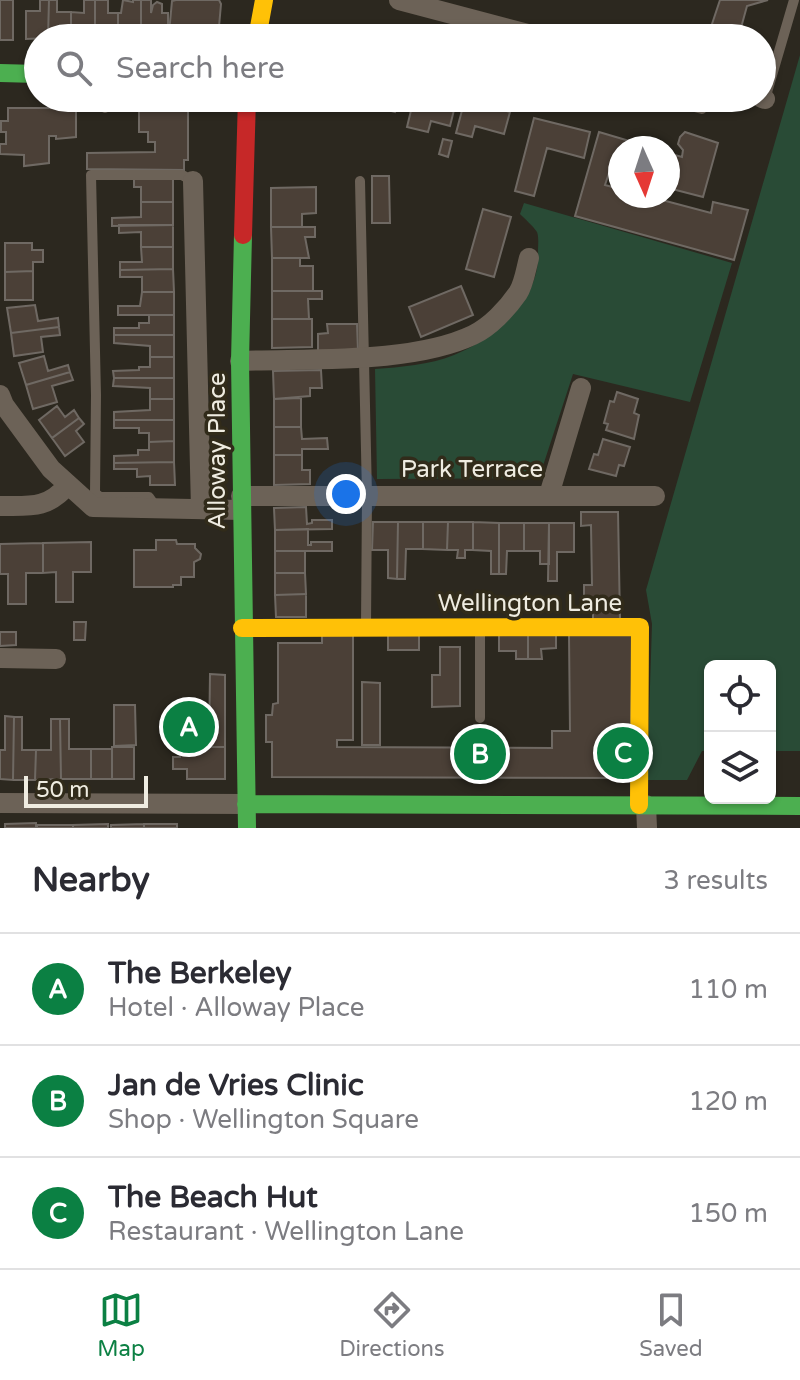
<!DOCTYPE html>
<meta charset="utf-8">
<style>
:root{--surface:#fff;--page:#f7f7f7;--text:#2b2b33;--muted:#7c7c81;--line:#e1e1e2;--accent:#0b8043}
body{margin:0;font-family:"Varela Round",sans-serif;background:var(--page);color:var(--text)}
.controls{position:absolute;right:24px;bottom:24px;display:grid;overflow:hidden;border-radius:12px;box-shadow:0 2px 6px #0004}
.controls button{width:72px;height:72px;display:grid;place-items:center;padding:0;border:0;border-bottom:2px solid var(--line);background:var(--surface);color:var(--text);font:40px sans-serif}
.compass{position:absolute;left:608px;top:136px;width:72px;height:72px;border-radius:50%;background:var(--surface);box-shadow:0 2px 6px #0004;rotate:177deg}
.scale{position:absolute;left:24px;bottom:20px;width:124px;box-sizing:border-box;padding-left:8px;border:4px solid #efece1;border-top:0;font-size:22px;line-height:28px;white-space:nowrap;color:#efece1;-webkit-text-stroke:6px #312b1a;paint-order:stroke}
.you{position:absolute;left:346px;top:494px;width:28px;height:28px;margin:-20px;border:6px solid #fff;border-radius:50%;background:#1a73e8;box-shadow:0 0 0 12px #1a73e833}
.badge{display:grid;place-items:center;width:52px;height:52px;border-radius:50%;background:var(--accent);color:#fff;font-size:26px;font-weight:700}
.pin{position:absolute;translate:-50% -50%;border:4px solid #fff;box-shadow:0 2px 8px #0006}
.list{margin:0;padding:0;list-style:none}
h2{display:flex;justify-content:space-between;align-items:center;height:104px;margin:0;padding:0 32px;font-size:34px}
h2 small{font-size:26px;font-weight:400;color:var(--muted)}
.list li{display:grid;grid-template-columns:52px 1fr auto;gap:24px;align-items:center;box-sizing:border-box;height:112px;padding:0 32px;border-top:2px solid var(--line)}
.list b{display:block;font-size:30px;white-space:nowrap}
.list p{margin:0;font-size:26px;white-space:nowrap;color:var(--muted)}
.list em{font-size:26px;font-style:normal;color:var(--muted)}
.icon{flex:none;width:44px;height:44px;fill:none;stroke:currentColor;stroke-width:2;stroke-linecap:round;stroke-linejoin:round}
.map{position:relative;flex:none;width:800px;height:828px;overflow:hidden}
.search{position:absolute;background:var(--surface);box-shadow:0 2px 6px #0004;left:24px;right:24px;top:24px;height:88px;display:flex;align-items:center;gap:20px;box-sizing:border-box;padding:0 28px;border-radius:44px;color:var(--muted);font-size:30px}
.sheet{height:440px;background:var(--surface)}
nav{display:flex;justify-content:space-around;align-items:center;box-sizing:border-box;height:112px;border-top:2px solid var(--line);background:var(--surface);font-size:22px;color:var(--muted)}
nav a{display:grid;justify-items:center;gap:4px}
nav .on{color:var(--accent)}
.map>svg:first-child{display:block}
</style>
<div class="map">
<svg width="800" height="828" viewBox="0 0 800 828">
<rect width="100%" height="100%" fill="#2c281f"/>
<path fill="#294b36" d="M800,55V751H770V666H710V751H702L687,780H647L652,624L646,590Z
M524,203L732,263L690,402L573,374L539,478L377,479L375,369C401,367 429,365 454,355C495,338 541,300 538,251C538,246 539,237 537,232C533,226 525,219 520,214Z"/>
<path fill="#4b4037" stroke="#6f6963" stroke-width="2" d="M0,0H13V40H0Z
M40,0H49L48,38L26,39V11H40Z
M49,0H57V12H71V38H48Z
M84,0H95V38H71V12L84,13Z
M95,0H108V13H118V38H95Z
M123,0L133,2V0H141V38H118V13H121Z
M141,0H151V13L153,5L157,2L162,4V13H168V38H141Z
M176,0H219L221,4L218,38H189V35L169,33L172,1Z
M720,0H768L747,6L739,35L711,27Z
M108,98H155V103H188V160H184V170L87,169V153L155,152V142H148V132H139V110H134V106L108,105Z
M287,98H311L309,105L286,100Z
M358,98H399L395,112L373,106L374,102Z
M414,98H457L450,126L431,121L428,132L407,127Z
M465,99L510,112L504,134L475,126L472,137L456,133Z
M8,108H76V137L56,139V136H49V163L24,166V155L0,154V144H6V132H1V121H8Z
M534,118L590,132L584,158L547,148L534,196L515,191Z
M599,132L653,148H620V176L609,173L605,185L620,189V196H647L711,213L713,202L748,210L734,260L575,216Z
M685,132L718,143L703,197L668,188V153L682,157L683,150L678,144L680,137Z
M443,139L452,141L448,157L439,154Z
M372,176H389L390,223H372Z
M134,178H173V202H141V187H134Z
M316,187V213L302,214V227H271V188Z
M141,202H173V225L112,226V218L141,217Z
M483,209L511,217L494,277L466,269Z
M119,225H173V247H141V232L119,233Z
M271,227H315V237H305L309,258H272Z
M5,243H32V250H43V262H33V271L5,272Z
M141,247H173V269L120,270V262H142Z
M272,258H300V266H313V291H272Z
M173,269L174,292H142V277H120V270Z
M33,271V300H5V272Z
M461,286L473,315L421,337L409,307Z
M272,291H322V299H308L309,319H272Z
M142,292H174V315H118V306H140Z
M35,305L38,321L58,318L59,327L11,333L7,308Z
M149,315H174V335H114V328H139V323H149Z
M272,319H312V347L272,348Z
M327,324H357L358,351L318,352V334L328,333Z
M59,327L60,335L41,337L43,352L14,356L11,333Z
M114,335H174V357H150V346L114,343Z
M44,356L48,371L68,365L70,372L26,385L19,363Z
M150,357H174V378H114L113,371L139,370V367H150Z
M321,370L322,388H310V396L274,399L273,371Z
M70,372L73,380L52,386L57,402L33,409L26,385Z
M114,378H174V399H150V388L113,386Z
M617,392L638,399L634,413L639,415L634,439L606,430L608,424L604,423L610,401L614,402Z
M301,398V427H274V399Z
M150,399H174V420H114V412L150,410Z
M57,406L65,417L74,410L79,418L52,438L39,420Z
M79,418L84,424L76,431L84,442L65,456L52,438Z
M114,420H174V441L149,442V433H139V428H114Z
M274,427H301L302,439L327,438L328,449H302V455H274Z
M603,439L630,447L624,466L619,465L616,476L589,469L594,454L598,455Z
M174,441V462L114,463V456L138,455V450H149V442Z
M274,455H302V470H310V484L274,485Z
M174,462L175,485H150V476L137,477V469H114V463Z
M306,507L307,524L312,523V520H332V529L275,530L274,508Z
M581,512H618L620,620H593V600H584V585H592L591,525L581,526Z
M373,522H398L397,579L388,578V550H372Z
M398,522H423V549H406L405,579H397Z
M423,522H448L447,550L423,549Z
M448,522H473V550H465V558H457L458,550H447Z
M473,522L499,523V574H491V551L473,550Z
M499,523H524V551H507L506,574H499Z
M524,523H549V564H540V551H524Z
M549,523H574V552H557V581H548Z
M308,529V545H311V542H332V551H275V530Z
M156,540H176L177,544H195V548L201,554L200,559L194,562V577H181V585H173V587H134V550H156Z
M91,542V572H73V602H56V572L43,573V543Z
M43,543V573H26V604H8V574H0V544Z
M275,551H305V573H275Z
M275,573H305L306,594L275,595Z
M306,594V617H276L275,595Z
M74,622H86L85,640H74Z
M0,632H16V645L0,646Z
M322,633H353V740H337V747L552,748V731H570L569,635L633,634L630,778L272,777V742H266V715H272L273,704L278,703V643H322Z
M499,633H528V659H516V651H499Z
M528,633H556V648L541,649L542,659H528Z
M388,635H419V650H388Z
M440,647H460V706L432,707V675H440Z
M210,674L225,675V747H209Z
M362,682L380,683V745H362Z
M114,705H135L136,745L114,746Z
M180,706L197,707V747H225V779H187V769H173V757H180Z
M5,716L14,717L13,780L0,779V750H5Z
M14,717H22V750H36L35,780H13Z
M51,719H60L61,779L35,780L36,750H51Z
M60,719H69V749H91V779H61Z
M112,747H134V779H112Z
M91,749H112V779H91Z
M36,823V828H5V824Z
M108,824V828H73V825Z
M144,824H177V828H144Z
M144,824V828H111V825Z
M37,825H73V828H37Z"/>
<g fill="none" stroke-linecap="round" stroke-linejoin="round">
<path stroke="#6c6257" stroke-width="10" d="M105,98V108
M662,98L702,109L705,98
M765,99L794,0
M360,181L367,495L366,626
M156,507L149,497H100L95,493L96,395L91,175H182L193,181
M480,629V718"/>
<path stroke="#6c6257" stroke-width="20" d="M399,0L543,38
M762,98L765,99
M193,181L201,509
M240,361C309,358 412,364 473,335C490,327 507,309 518,293C524,284 526,269 529,258
M0,395L4,405L51,469L93,507L241,510
M549,495L581,388
M241,496H655
M0,506C31,506 47,509 68,485
M0,658L56,659
M0,803L246,804
M646,805L647,828"/>
<path stroke="#4caf50" stroke-width="18" d="M0,73L38,74
M243,235L240,361L247,828
M246,804L800,806"/>
<path stroke="#ffc107" stroke-width="18" d="M257,38L264,0
M242,628L640,627L639,805"/>
<path stroke="#c62828" stroke-width="18" d="M243,235L247,98"/>
</g>
<g text-anchor="middle" dominant-baseline="central" stroke-width="7" stroke-linejoin="round" paint-order="stroke">
<g font-size="24" fill="#efece1" stroke="#312b1a">
<text transform="translate(217 451) rotate(-90)">Alloway Place</text>
<text x="472" y="469">Park Terrace</text>
<text x="530" y="603">Wellington Lane</text>
</g>
</g>
</svg>
<div class="controls">
<button><svg class="icon" aria-label="locate" viewBox="0 0 24 24"><circle cx="12" cy="12" r="6"/><path d="M12 2v4M12 18v4M2 12h4M18 12h4"/></svg></button>
<button><svg class="icon" aria-label="layers" viewBox="0 0 24 24"><path d="M12 4l9 5-9 5-9-5zM3 14l9 5 9-5"/></svg></button>
</div>
<svg class="compass" viewBox="-18 -18 36 36"><path d="M0-13l5 13h-10z" fill="#e53935"/><path d="M0 13l5-13h-10z" fill="#7c7c81"/></svg>
<div class="scale">50 m</div>
<div class="you"></div>
<div class="pin badge" style="left:189px;top:727px">A</div>
<div class="pin badge" style="left:480px;top:754px">B</div>
<div class="pin badge" style="left:623px;top:753px">C</div>
<div class="search"><svg class="icon" aria-label="search" viewBox="0 0 24 24"><circle cx="10" cy="10" r="6"/><path d="M15 15l6 6"/></svg>Search here</div>
</div>
<section class="sheet">
<h2>Nearby<small>3 results</small></h2>
<ul class="list">
<li><span class="badge">A</span><div><b>The Berkeley</b><p>Hotel · Alloway Place</p></div><em>110 m</em></li>
<li><span class="badge">B</span><div><b>Jan de Vries Clinic</b><p>Shop · Wellington Square</p></div><em>120 m</em></li>
<li><span class="badge">C</span><div><b>The Beach Hut</b><p>Restaurant · Wellington Lane</p></div><em>150 m</em></li>
</ul>
</section>
<nav>
<a class="on"><svg class="icon" aria-label="map" viewBox="0 0 24 24"><path d="M3 6l6-2 6 2 6-2v14l-6 2-6-2-6 2zM9 4v14M15 6v14"/></svg>Map</a>
<a><svg class="icon" aria-label="directions" viewBox="0 0 24 24"><path d="M12 3l9 9-9 9-9-9zM9 14v-3h6M13 9l2 2-2 2"/></svg>Directions</a>
<a><svg class="icon" aria-label="saved" viewBox="0 0 24 24"><path d="M7 4h10v16l-5-4-5 4z"/></svg>Saved</a>
</nav>
